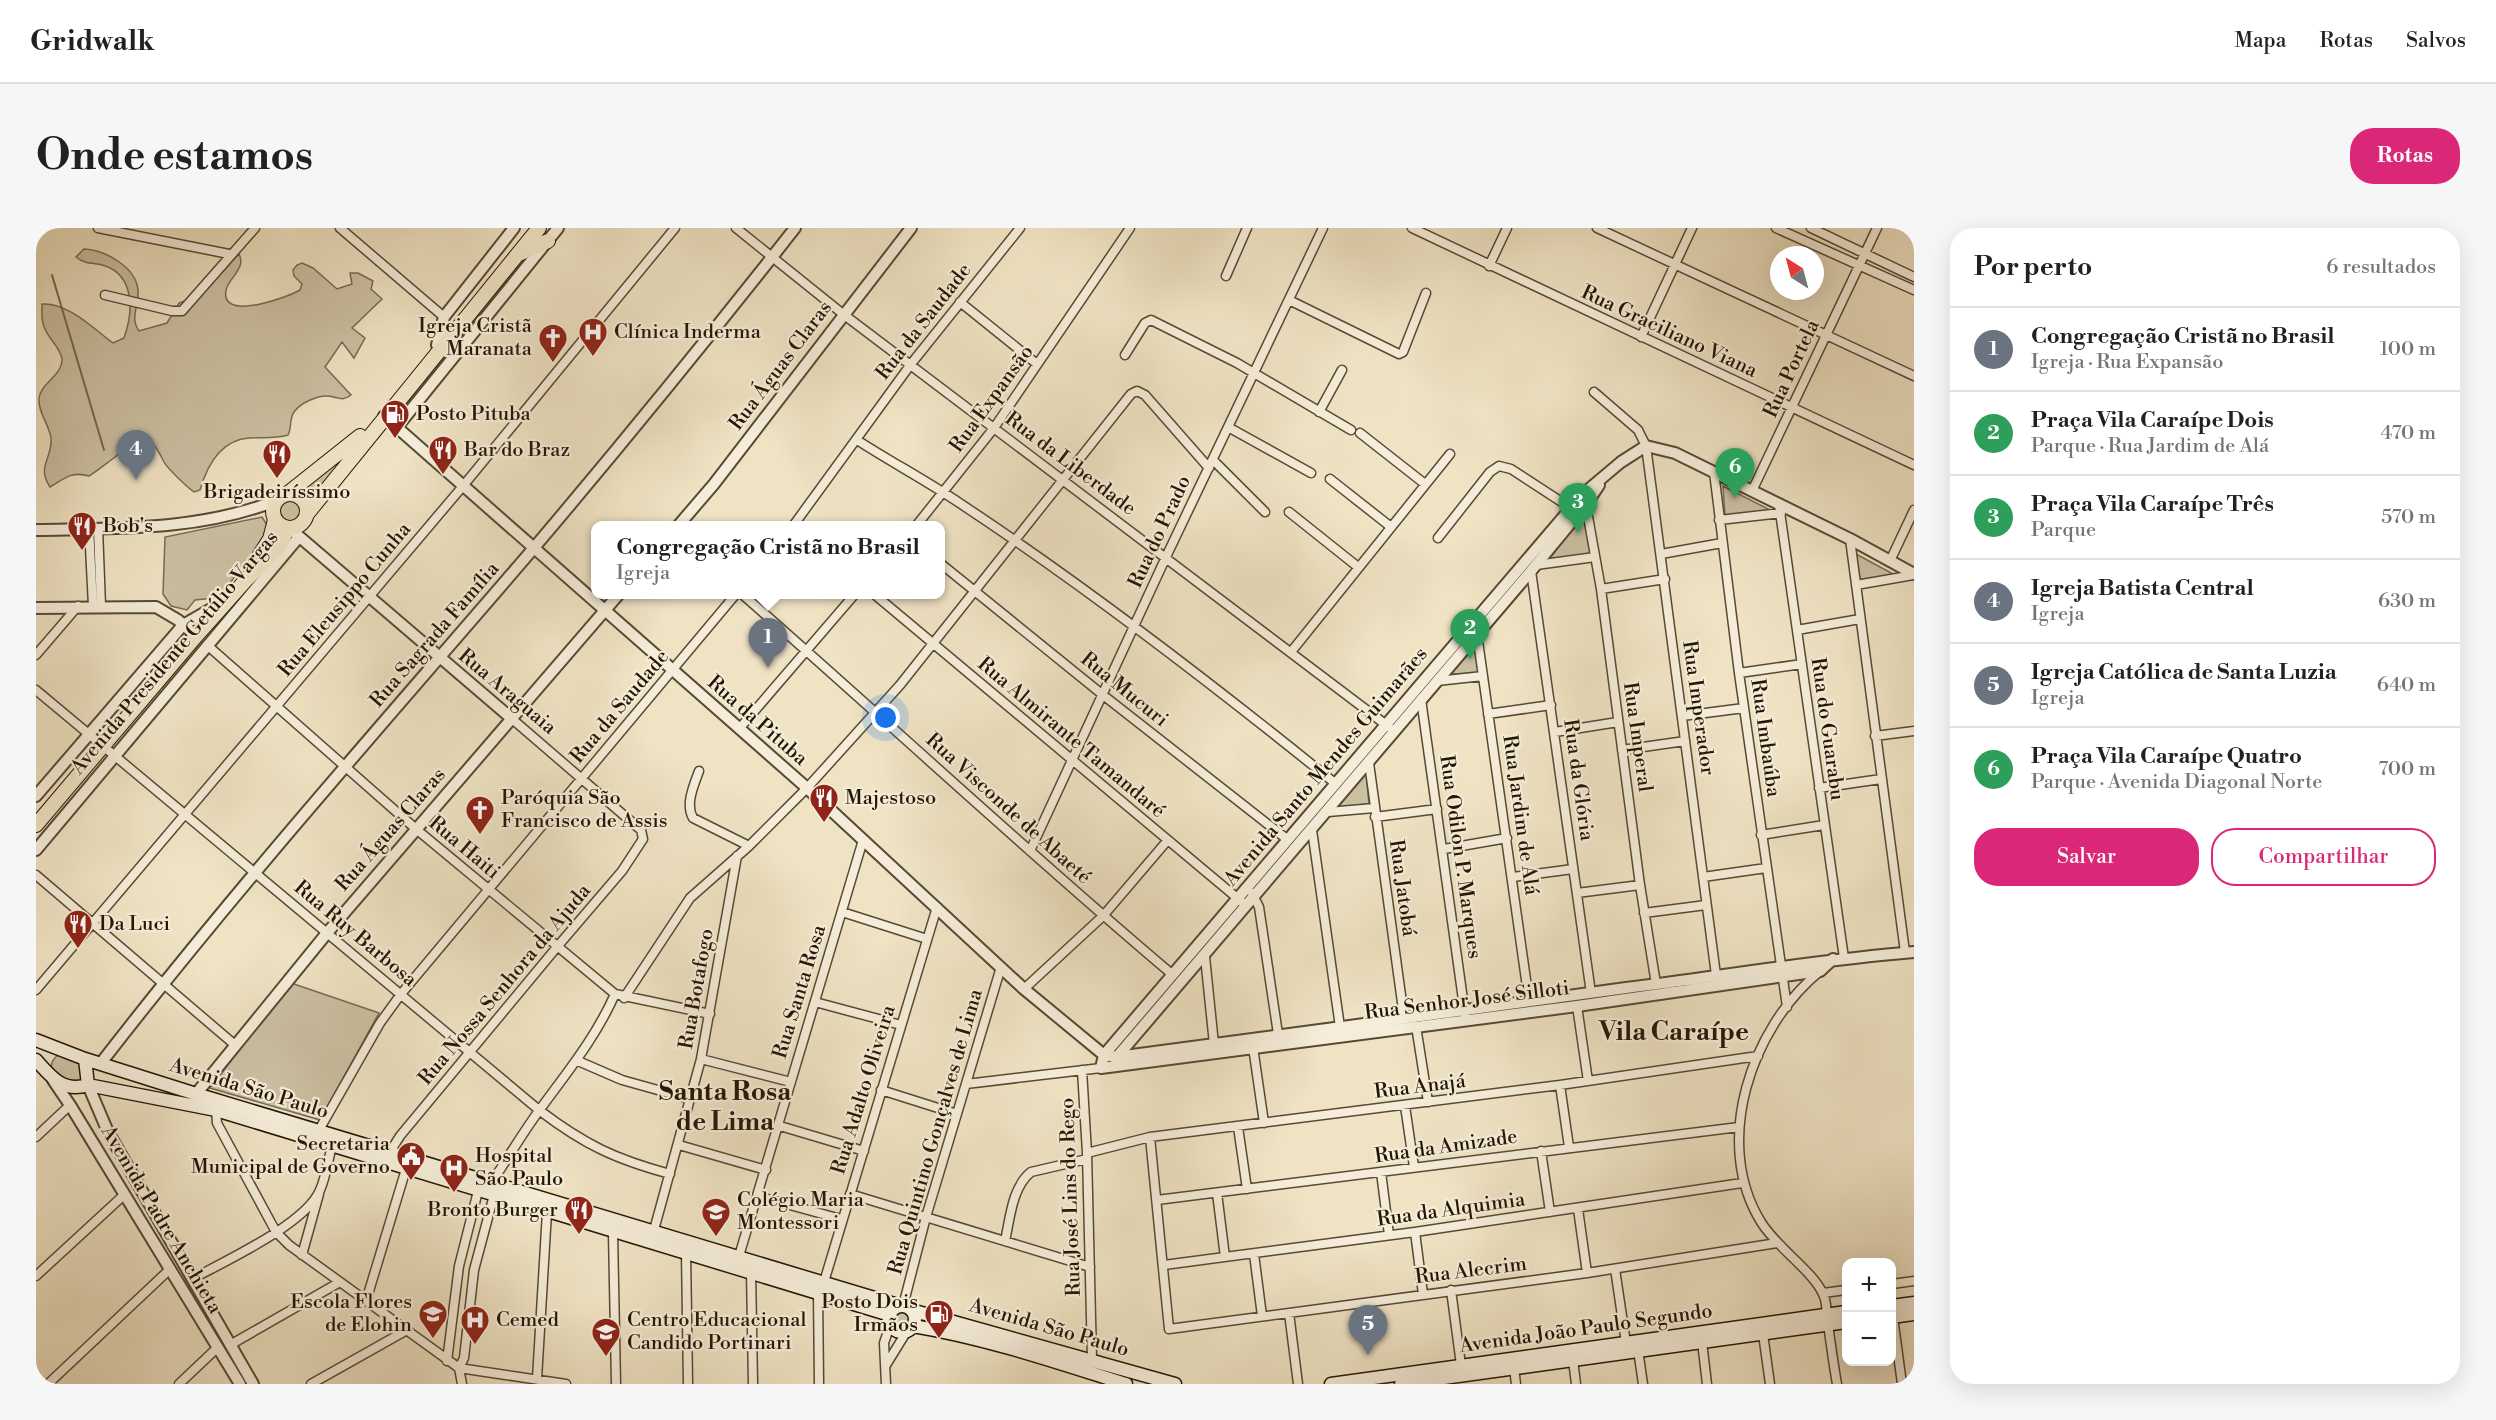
<!DOCTYPE html>
<html lang="pt">
<meta charset="utf-8">
<style>
:root{--surface:#fff;--page:#f6f6f6;--text:#202124;--muted:#757577;--line:#e0e0e0;--accent:#db2777}
body{margin:0;font-family:"Libre Bodoni",serif;background:var(--page);color:var(--text)}
.controls{position:absolute;right:18px;bottom:18px;display:grid;overflow:hidden;border-radius:12px;box-shadow:0 6px 24px #0002}
.controls button{width:54px;height:54px;display:grid;place-items:center;padding:0;border:0;border-bottom:2px solid var(--line);background:var(--surface);color:var(--text);font:30px sans-serif}
.compass{position:absolute;left:1734px;top:18px;width:54px;height:54px;border-radius:50%;background:var(--surface);box-shadow:0 6px 24px #0002;rotate:324deg}
.you{position:absolute;left:850px;top:490px;width:21px;height:21px;margin:-15px;border:4px solid #fff;border-radius:50%;background:#1a73e8;box-shadow:0 0 0 9px #1a73e833}
.badge{display:grid;place-items:center;width:39px;height:39px;border-radius:50%;background:var(--accent);color:#fff;font-size:20px;font-weight:700}
.pin{position:absolute;translate:-50% -50px;filter:drop-shadow(0 2px 3px #0008)}
.pin::after{content:'';position:absolute;top:32px;width:21px;height:18px;background:inherit;clip-path:polygon(0 0,100% 0,50% 100%)}
.popup{position:absolute;left:555px;top:293px;width:354px;height:78px;box-sizing:border-box;display:grid;place-content:center;border-radius:12px;background:var(--surface);filter:drop-shadow(0 2px 4px #0005);font-size:20px;white-space:nowrap;color:var(--muted)}
.popup b{font-size:22px;color:var(--text)}
.popup::after{content:'';position:absolute;left:50%;top:100%;margin-left:-12px;border:12px solid transparent;border-top-color:var(--surface)}
.list{margin:0;padding:0;list-style:none}
h2{display:flex;justify-content:space-between;align-items:center;height:78px;margin:0;padding:0 24px;font-size:26px}
h2 small{font-size:20px;font-weight:400;color:var(--muted)}
.list li{display:grid;grid-template-columns:39px 1fr auto;gap:18px;align-items:center;box-sizing:border-box;height:84px;padding:0 24px;border-top:2px solid var(--line)}
.list b{display:block;font-size:22px;white-space:nowrap}
.list p{margin:0;font-size:20px;white-space:nowrap;color:var(--muted)}
.list em{font-size:20px;font-style:normal;color:var(--muted)}
.actions{display:flex;gap:12px;padding:18px 24px}
.actions a{flex:1;padding:14px 0;border:2px solid var(--accent);border-radius:24px;text-align:center;font-size:21px;color:var(--accent)}
.actions .main{background:var(--accent);color:#fff}
.map{position:relative;flex:none;width:1878px;height:1156px;overflow:hidden;border-radius:24px}
header{display:flex;align-items:center;gap:36px;box-sizing:border-box;height:84px;padding:0 30px;background:var(--surface);border-bottom:2px solid var(--line)}
header strong{font-size:28px}
nav{display:flex;gap:33px;margin-inline-start:auto;font-size:21px}
.intro{display:flex;align-items:center;justify-content:space-between;box-sizing:border-box;height:144px;padding:0 36px}
h1{margin:0;font-size:42px}
.button{padding:15px 27px;border-radius:24px;background:var(--accent);color:#fff;font-size:21px;font-weight:700}
main{display:flex;gap:36px;padding:0 36px}
aside{flex:1;background:var(--surface);border-radius:24px;box-shadow:0 6px 24px #0002}
.map>svg:first-child{display:block}
</style>
<header>
<strong>Gridwalk</strong>
<nav><a>Mapa</a><a>Rotas</a><a>Salvos</a></nav>
</header>
<div class="intro"><h1>Onde estamos</h1><a class="button">Rotas</a></div>
<main>
<div class="map">
<svg width="1878" height="1156" viewBox="0 0 1878 1156">
<rect width="100%" height="100%" fill="#efe3c4"/>
<filter id="stains"><feTurbulence type="fractalNoise" baseFrequency=".00333" numOctaves="4"/><feColorMatrix values="0 0 0 0 .2 0 0 0 0 .09 0 0 0 0 .02 0 0 0 .5 -.17"/></filter>
<radialGradient id="worn" r=".72"><stop offset=".6" stop-color="#630" stop-opacity="0"/><stop offset="1" stop-color="#630" stop-opacity=".3"/></radialGradient>
<path fill="#ccc0a3" stroke="#786b54" stroke-width="1.5" d="M48,21C69,22 100,39 102,62C104,76 93,89 103,103L131,95L143,75L156,70L170,60L203,26C212,42 186,53 190,69C195,90 252,69 264,62L266,56L258,48L257,42L261,37L266,35L277,40L301,61L316,56L314,45H322L337,53L335,61L346,71L316,100L329,110L318,130L306,114L289,139L315,167C306,174 302,169 292,168C282,167 264,175 258,184C253,191 256,200 252,207C239,211 226,209 213,210C185,212 171,238 164,262L158,264C152,260 131,240 128,234C122,222 112,200 95,211C89,215 87,221 83,226C78,230 58,245 53,248C36,243 29,250 14,259C0,238 17,230 15,210C13,196 2,185 3,170C5,155 27,147 26,131C25,121 14,112 10,103C5,95 6,85 6,76C31,74 58,101 77,115L88,110C98,82 99,43 62,36C53,35 47,35 40,29Z
M316,219L296,248L272,275L265,266L258,264Z
M1687,258L1734,282L1689,287Z
M239 283a15 15 0 1 1 30 0a15 15 0 1 1-30 0Z
M1548,284L1556,326L1512,333Z
M226,289L231,297L229,310L186,365L178,370L159,372L151,382L135,378L127,366L129,309Z
M1820,326L1859,347L1824,352Z
M1439,417L1443,445L1414,446Z
M1330,544L1333,576L1302,579Z
M255,755L343,785L284,892L174,860Z
M25,825L45,834L48,855L35,857L16,845C14,835 16,831 25,825Z
M855 1091a11 11 0 1 1 22 0a11 11 0 1 1-22 0Z"/>
<g fill="none" stroke-linecap="round" stroke-linejoin="round">
<path stroke="#746750" stroke-width="2" d="M16,47L68,222"/>
<g stroke="#574934" stroke-width="11">
<path id="minor" d="M62,0L193,26
M304,0L408,89
M700,0L807,86L1353,499
M1376,0L1878,237
M1561,0L1878,148
M1740,0L1878,62
M1775,0L1878,49
M1453,38L1471,0
M1190,48L1211,0
M69,67L136,83H146L219,0
M1253,72L1363,126L1367,124L1390,65
M924,74L1001,136
M1605,109L1656,0
M1089,127L1109,95L1115,92L1201,135L1315,202
M1558,164L1602,202L1610,218L1680,747
M1283,184L1306,142
M1192,199L1275,245
M1324,205L1389,256
M821,212C855,234 891,253 925,276C1055,362 1179,458 1300,556
M1177,232L1229,284
M1678,244L1703,445L1751,779
M1294,251L1355,299
M1716,263L1841,0
M1549,272L1565,361L1604,657L1620,756
M1743,277L1808,730
M1253,284L1322,339
M1683,292L1745,285
M757,298L875,136L984,0
M880,298L958,200L1094,0
M53,300L57,378
M62,300L65,378
M1402,310L1454,244L1463,238L1475,241L1535,280
M1814,311L1869,724
M1625,326L1686,315
M1854,333L1878,282
M904,335L1067,467L1252,612
M1500,337L1559,329
M1495,343L1555,765
M1820,357L1878,347
M1565,361L1629,351
M706,366C850,492 990,623 1137,747
M838,366L1206,674
M1761,402L1824,391
M1441,406L1493,773
M171,417L380,601L579,766L674,786
M1255,424L1414,226
M0,427L42,378
M1703,445L1766,436
M1401,453L1447,448
M0,462L503,882C549,917 579,931 634,946
M1385,471L1429,786
M1452,486L1515,477
M1646,488L1708,480
M703,501L819,366
M1519,504L1582,494
M1839,508L1878,503
M1586,522L1649,513
M1333,535L1368,789
M663,543C658,557 649,576 657,590L713,618
M1783,560L1845,551
M1292,584L1338,580
M1339,589L1401,581
M1276,602L1304,799
M1725,607L1788,597
M1408,621L1471,610
M994,623L1130,329L1287,0
M0,647L199,817
M1477,649L1537,641
M1667,649L1730,640
M1216,665L1223,679L1242,806
M1541,665L1604,657
M806,684L891,711
M1608,685L1670,677
M1169,729L1178,816
M1783,744C1715,800 1676,915 1725,994C1740,1019 1777,1043 1787,1066C1791,1073 1790,1081 1791,1088C1794,1111 1797,1133 1801,1156
M988,761L1067,688L1131,613
M0,762L427,258L639,0
M588,770L654,670L713,618L771,560L864,457L1095,166L1101,163L1109,167L1173,240
M779,774L865,797
M1541,778L1552,853
M1380,798L1392,874
M1217,819L1228,895
M665,831L755,854
M542,833L586,852L654,871
M1046,842L1051,925L1056,1131
M930,856L1065,840
M1524,857L1533,919
M845,862L921,886
M1369,878L1378,939
M180,882L181,895L240,1004L253,1017L423,1140L530,1156
M744,898L828,923
M1202,899L1211,961
M283,902L344,795L365,766L700,366
M0,909L34,877
M1114,909L1133,1101L1551,1045L1741,1015
M643,917L730,942
M1505,923L1514,984
M354,924L364,908L521,719L586,643L607,611L605,602L475,490
M1051,925L1114,909L1524,857L1722,828
M1345,944L1353,1007
M456,954C472,930 487,904 505,880C532,843 560,809 579,766
M1181,965L1189,1029
M814,966L1054,1039
M721,968L805,991
M1121,972L1703,899
M1542,981L1551,1045
M618,1002L665,831L701,628
M577,1004L580,1156
M1379,1004L1387,1066
M969,1013C974,991 976,959 995,944L1051,931
M650,1024L652,1156
M1218,1026L1226,1088
M266,1027L283,966
M703,1028C745,890 786,751 827,612
M1128,1037L1379,1004L1706,955
M1579,1041L1590,1115
M715,1043L717,1156
M0,1048L89,966
M156,1051C189,1033 270,996 284,962C290,949 292,932 296,918
M788,1054L901,679
M1856,1056L1878,1053
M1415,1062L1425,1137
M782,1064L783,1156
M1787,1065L1810,1062
M330,1073L370,941
M867,1078L890,989L965,739
M1253,1085L1262,1156
M1857,1089L1866,1156
M1727,1106L1734,1156
M1666,1114L1671,1156
M194,1117L304,1054
M1602,1122L1607,1156
M1537,1132L1540,1156
M411,1133L423,1038L442,963
M850,1137L871,1103
M423,1140L428,1130L438,1042L458,967
M423,1140L426,1156
M1478,1140L1480,1156
M501,1151L511,984
M12,1156L133,1042
M143,1156L181,1120
M275,1156L371,1102
M850,1156L848,1115L854,1097"/>
</g>
<g stroke="#574934" stroke-width="14">
<path id="tertiary" d="M401,117L408,89L478,0
M348,188L771,560L988,761L1068,827L1081,829C1251,807 1420,783 1590,760C1686,748 1781,732 1878,724
M361,199L522,0
M642,298L678,256L875,0
M0,302C83,300 163,303 242,272
M259,305L475,490
M0,380L120,379L142,392L160,408
M0,568L141,404L147,397L187,374
M0,622L262,310
M1797,731L1784,743L1541,778L1065,840L1068,827L1547,266L1585,234L1610,218L1639,225L1814,311L1878,346
M1080,830L1495,343L1551,275L1563,257
M65,835C202,658 351,491 497,321C586,216 674,108 759,0
M17,852L34,877L204,1156
M52,857L72,904L217,1156
M160,866L291,705L583,366"/>
</g>
<g stroke="#241604" stroke-width="15">
<path id="secondary" d="M0,812L49,831L160,866L865,1078
M49,831L52,857
M0,832C15,849 27,865 52,857L180,882L854,1087
M1856,1078L1878,1075
M853 1091a13 13 0 1 1 26 0a13 13 0 1 1-26 0Z
M875,1082L1139,1156
M1856,1089L1878,1086
M877,1098C950,1110 1020,1134 1090,1156
M1295,1156L1810,1084
M1365,1156L1810,1094"/>
</g>
<g stroke="#241604" stroke-width="16">
<path id="primary" d="M485,25L512,13
M251,266L324,208
M237 283a17 17 0 1 1 34 0a17 17 0 1 1-34 0Z
M271,286L503,0
M220,333L234,311L239,292
M0,597L160,408L209,353L243,319L252,300"/>
</g>
<use href="#minor" stroke="#f5edd9" stroke-width="8"/>
<use href="#tertiary" stroke="#f5edd9" stroke-width="10"/>
<use href="#secondary" stroke="#f5edd9" stroke-width="12"/>
<use href="#primary" stroke="#efe3c4" stroke-width="14"/>
</g>
<defs>
<g id="hospital-pin" transform="scale(1.5)"><path d="M0 17L-7.5 6A9.5 9.5 0 1 1 7.5 6Z" fill="#8f2418" stroke="#f5edd9"/><path d="M-5-5h3v3.5h4V-5h3V5h-3V1.5h-4V5h-3Z" fill="#fff"/></g>
<g id="church-pin" transform="scale(1.5)"><path d="M0 17L-7.5 6A9.5 9.5 0 1 1 7.5 6Z" fill="#8f2418" stroke="#f5edd9"/><path d="M-1.2-6h2.4v3.5h3.3v2.4h-3.3V6h-2.4V-.1h-3.3v-2.4h3.3Z" fill="#fff"/></g>
<g id="fuel-pin" transform="scale(1.5)"><path d="M0 17L-7.5 6A9.5 9.5 0 1 1 7.5 6Z" fill="#8f2418" stroke="#f5edd9"/><path d="M-5.5-6h7V0h2V4h1.3V-2.5L3-4.5l.8-.8L6-3V5H2.5V1h-1V6h-7ZM-4.2-4.7v3.2H.2V-4.7Z" fill="#fff"/></g>
<g id="restaurant-pin" transform="scale(1.5)"><path d="M0 17L-7.5 6A9.5 9.5 0 1 1 7.5 6Z" fill="#8f2418" stroke="#f5edd9"/><path d="M-5-6h1v4h1v-4h1v4h1v-4h1v5L-1.5 .5V6h-2V.5L-5-1ZM5-6V6H3V1.5H1.5Q1.5-4 5-6Z" fill="#fff"/></g>
<g id="civic-pin" transform="scale(1.5)"><path d="M0 17L-7.5 6A9.5 9.5 0 1 1 7.5 6Z" fill="#8f2418" stroke="#f5edd9"/><path d="M-.6-6.5H3V-4.5H.6V-3L4-1V1h2V6H-6V1h2V-1L-.6-3ZM-1.2 2.5V6h2.4V2.5Z" fill="#fff"/></g>
<g id="school-pin" transform="scale(1.5)"><path d="M0 17L-7.5 6A9.5 9.5 0 1 1 7.5 6Z" fill="#8f2418" stroke="#f5edd9"/><path d="M0-5L7-2L0 1L-7-2ZM-4 1L0 2.5L4 1V4Q0 6-4 4Z" fill="#fff"/></g>
</defs>
<g fill-rule="evenodd">
<use href="#hospital-pin" x="557" y="104"/>
<use href="#church-pin" x="517" y="110"/>
<use href="#fuel-pin" x="359" y="186"/>
<use href="#restaurant-pin" x="407" y="222"/>
<use href="#restaurant-pin" x="241" y="226"/>
<use href="#restaurant-pin" x="46" y="298"/>
<use href="#restaurant-pin" x="788" y="570"/>
<use href="#church-pin" x="444" y="582"/>
<use href="#restaurant-pin" x="42" y="696"/>
<use href="#civic-pin" x="375" y="928"/>
<use href="#hospital-pin" x="418" y="940"/>
<use href="#restaurant-pin" x="543" y="982"/>
<use href="#school-pin" x="680" y="984"/>
<use href="#school-pin" x="397" y="1086"/>
<use href="#fuel-pin" x="903" y="1086"/>
<use href="#hospital-pin" x="439" y="1092"/>
<use href="#school-pin" x="570" y="1104"/>
</g>
<g text-anchor="middle" dominant-baseline="central" stroke-width="4.5" stroke-linejoin="round" paint-order="stroke">
<g font-size="20" fill="#241604" stroke="#f5edd9">
<text transform="translate(888 94) rotate(-52)">Rua da Saudade</text>
<text transform="translate(1633 104) rotate(25)">Rua Graciliano Viana</text>
<text transform="translate(745 138) rotate(-53)">Rua Águas Claras</text>
<text transform="translate(1756 141) rotate(-65)">Rua Portela</text>
<text transform="translate(956 171) rotate(-54)">Rua Expansão</text>
<text transform="translate(1034 236) rotate(37)">Rua da Liberdade</text>
<text transform="translate(1124 304) rotate(-65)">Rua do Prado</text>
<text transform="translate(309 372) rotate(-50)">Rua Eleusippo Cunha</text>
<text transform="translate(399 407) rotate(-49)">Rua Sagrada Família</text>
<text transform="translate(139 425) rotate(-50)">Avenida Presidente Getúlio Vargas</text>
<text transform="translate(1088 462) rotate(39)">Rua Mucuri</text>
<text transform="translate(471 464) rotate(40)">Rua Araguaia</text>
<text transform="translate(584 479) rotate(-50)">Rua da Saudade</text>
<text transform="translate(1662 480) rotate(82)">Rua Imperador</text>
<text transform="translate(721 493) rotate(41)">Rua da Pituba</text>
<text transform="translate(1791 501) rotate(82)">Rua do Guarabu</text>
<text transform="translate(1601 509) rotate(82)">Rua Imperal</text>
<text transform="translate(1035 510) rotate(40)">Rua Almirante Tamandaré</text>
<text transform="translate(1729 510) rotate(82)">Rua Imbaúba</text>
<text transform="translate(1290 539) rotate(-50)">Avenida Santo Mendes Guimarães</text>
<text transform="translate(1542 552) rotate(82)">Rua da Glória</text>
<text transform="translate(972 581) rotate(42)">Rua Visconde de Abaeté</text>
<text transform="translate(1484 587) rotate(82)">Rua Jardim de Alá</text>
<text transform="translate(355 602) rotate(-49)">Rua Águas Claras</text>
<text transform="translate(428 620) rotate(40)">Rua Haiti</text>
<text transform="translate(1424 629) rotate(82)">Rua Odilon P. Marques</text>
<text transform="translate(1366 660) rotate(82)">Rua Jatobá</text>
<text transform="translate(319 706) rotate(40)">Rua Ruy Barbosa</text>
<text transform="translate(469 757) rotate(-50)">Rua Nossa Senhora da Ajuda</text>
<text transform="translate(661 761) rotate(-80)">Rua Botafogo</text>
<text transform="translate(764 764) rotate(-73)">Rua Santa Rosa</text>
<text transform="translate(1431 773) rotate(-7)">Rua Senhor José Silloti</text>
<text transform="translate(1384 859) rotate(-7)">Rua Anajá</text>
<text transform="translate(213 861) rotate(17)">Avenida São Paulo</text>
<text transform="translate(828 862) rotate(-73)">Rua Adalto Oliveira</text>
<text transform="translate(900 904) rotate(-74)">Rua Quintino Gonçalves de Lima</text>
<text transform="translate(1410 919) rotate(-8)">Rua da Amizade</text>
<text transform="translate(1035 969) rotate(-92)">Rua José Lins do Rego</text>
<text transform="translate(1415 982) rotate(-8)">Rua da Alquimia</text>
<text transform="translate(125 992) rotate(59)">Avenida Padre Anchieta</text>
<text transform="translate(1435 1043) rotate(-7)">Rua Alecrim</text>
<text transform="translate(1013 1100) rotate(16)">Avenida São Paulo</text>
<text transform="translate(1550 1101) rotate(-8)">Avenida João Paulo Segundo</text>
</g>
<g font-size="20" fill="#241604" stroke="#f5edd9" text-anchor="start">
<text x="496" y="98" text-anchor="end">Igreja Cristã<tspan x="496" dy="23">Maranata</tspan></text>
<text x="578" y="104">Clínica Inderma</text>
<text x="380" y="186">Posto Pituba</text>
<text x="428" y="222">Bar do Braz</text>
<text x="241" y="264" text-anchor="middle">Brigadeiríssimo</text>
<text x="67" y="298">Bob's</text>
<text x="465" y="570">Paróquia São<tspan x="465" dy="23">Francisco de Assis</tspan></text>
<text x="809" y="570">Majestoso</text>
<text x="63" y="696">Da Luci</text>
<text x="354" y="916" text-anchor="end">Secretaria<tspan x="354" dy="23">Municipal de Governo</tspan></text>
<text x="439" y="928">Hospital<tspan x="439" dy="23">São Paulo</tspan></text>
<text x="701" y="972">Colégio Maria<tspan x="701" dy="23">Montessori</tspan></text>
<text x="522" y="982" text-anchor="end">Bronto Burger</text>
<text x="376" y="1074" text-anchor="end">Escola Flores<tspan x="376" dy="23">de Elohin</tspan></text>
<text x="882" y="1074" text-anchor="end">Posto Dois<tspan x="882" dy="23">Irmãos</tspan></text>
<text x="460" y="1092">Cemed</text>
<text x="591" y="1092">Centro Educacional<tspan x="591" dy="23">Candido Portinari</tspan></text>
</g>
<g font-size="26" font-weight="bold" fill="#241604" stroke="#f5edd9">
<text x="1638" y="804">Vila Caraípe</text>
<text x="689" y="864">Santa Rosa<tspan x="689" dy="30">de Lima</tspan></text>
</g>
</g>
<rect width="100%" height="100%" filter="url(#stains)"/>
<rect width="100%" height="100%" fill="url(#worn)"/>
</svg>
<div class="controls">
<button>+</button>
<button>−</button>
</div>
<svg class="compass" viewBox="-18 -18 36 36"><path d="M0-13l5 13h-10z" fill="#e53935"/><path d="M0 13l5-13h-10z" fill="#757577"/></svg>
<div class="you"></div>
<div class="pin badge" style="left:732px;top:440px;background:#6b7280">1</div>
<div class="popup"><b>Congregação Cristã no Brasil</b>Igreja</div>
<div class="pin badge" style="left:1434px;top:431px;background:#2e9e5b">2</div>
<div class="pin badge" style="left:1542px;top:305px;background:#2e9e5b">3</div>
<div class="pin badge" style="left:100px;top:252px;background:#6b7280">4</div>
<div class="pin badge" style="left:1332px;top:1127px;background:#6b7280">5</div>
<div class="pin badge" style="left:1699px;top:270px;background:#2e9e5b">6</div>
</div>
<aside>
<h2>Por perto<small>6 resultados</small></h2>
<ul class="list">
<li><span class="badge" style="background:#6b7280">1</span><div><b>Congregação Cristã no Brasil</b><p>Igreja · Rua Expansão</p></div><em>100 m</em></li>
<li><span class="badge" style="background:#2e9e5b">2</span><div><b>Praça Vila Caraípe Dois</b><p>Parque · Rua Jardim de Alá</p></div><em>470 m</em></li>
<li><span class="badge" style="background:#2e9e5b">3</span><div><b>Praça Vila Caraípe Três</b><p>Parque</p></div><em>570 m</em></li>
<li><span class="badge" style="background:#6b7280">4</span><div><b>Igreja Batista Central</b><p>Igreja</p></div><em>630 m</em></li>
<li><span class="badge" style="background:#6b7280">5</span><div><b>Igreja Católica de Santa Luzia</b><p>Igreja</p></div><em>640 m</em></li>
<li><span class="badge" style="background:#2e9e5b">6</span><div><b>Praça Vila Caraípe Quatro</b><p>Parque · Avenida Diagonal Norte</p></div><em>700 m</em></li>
</ul>
<div class="actions"><a class="main">Salvar</a><a>Compartilhar</a></div>
</aside>
</main>
